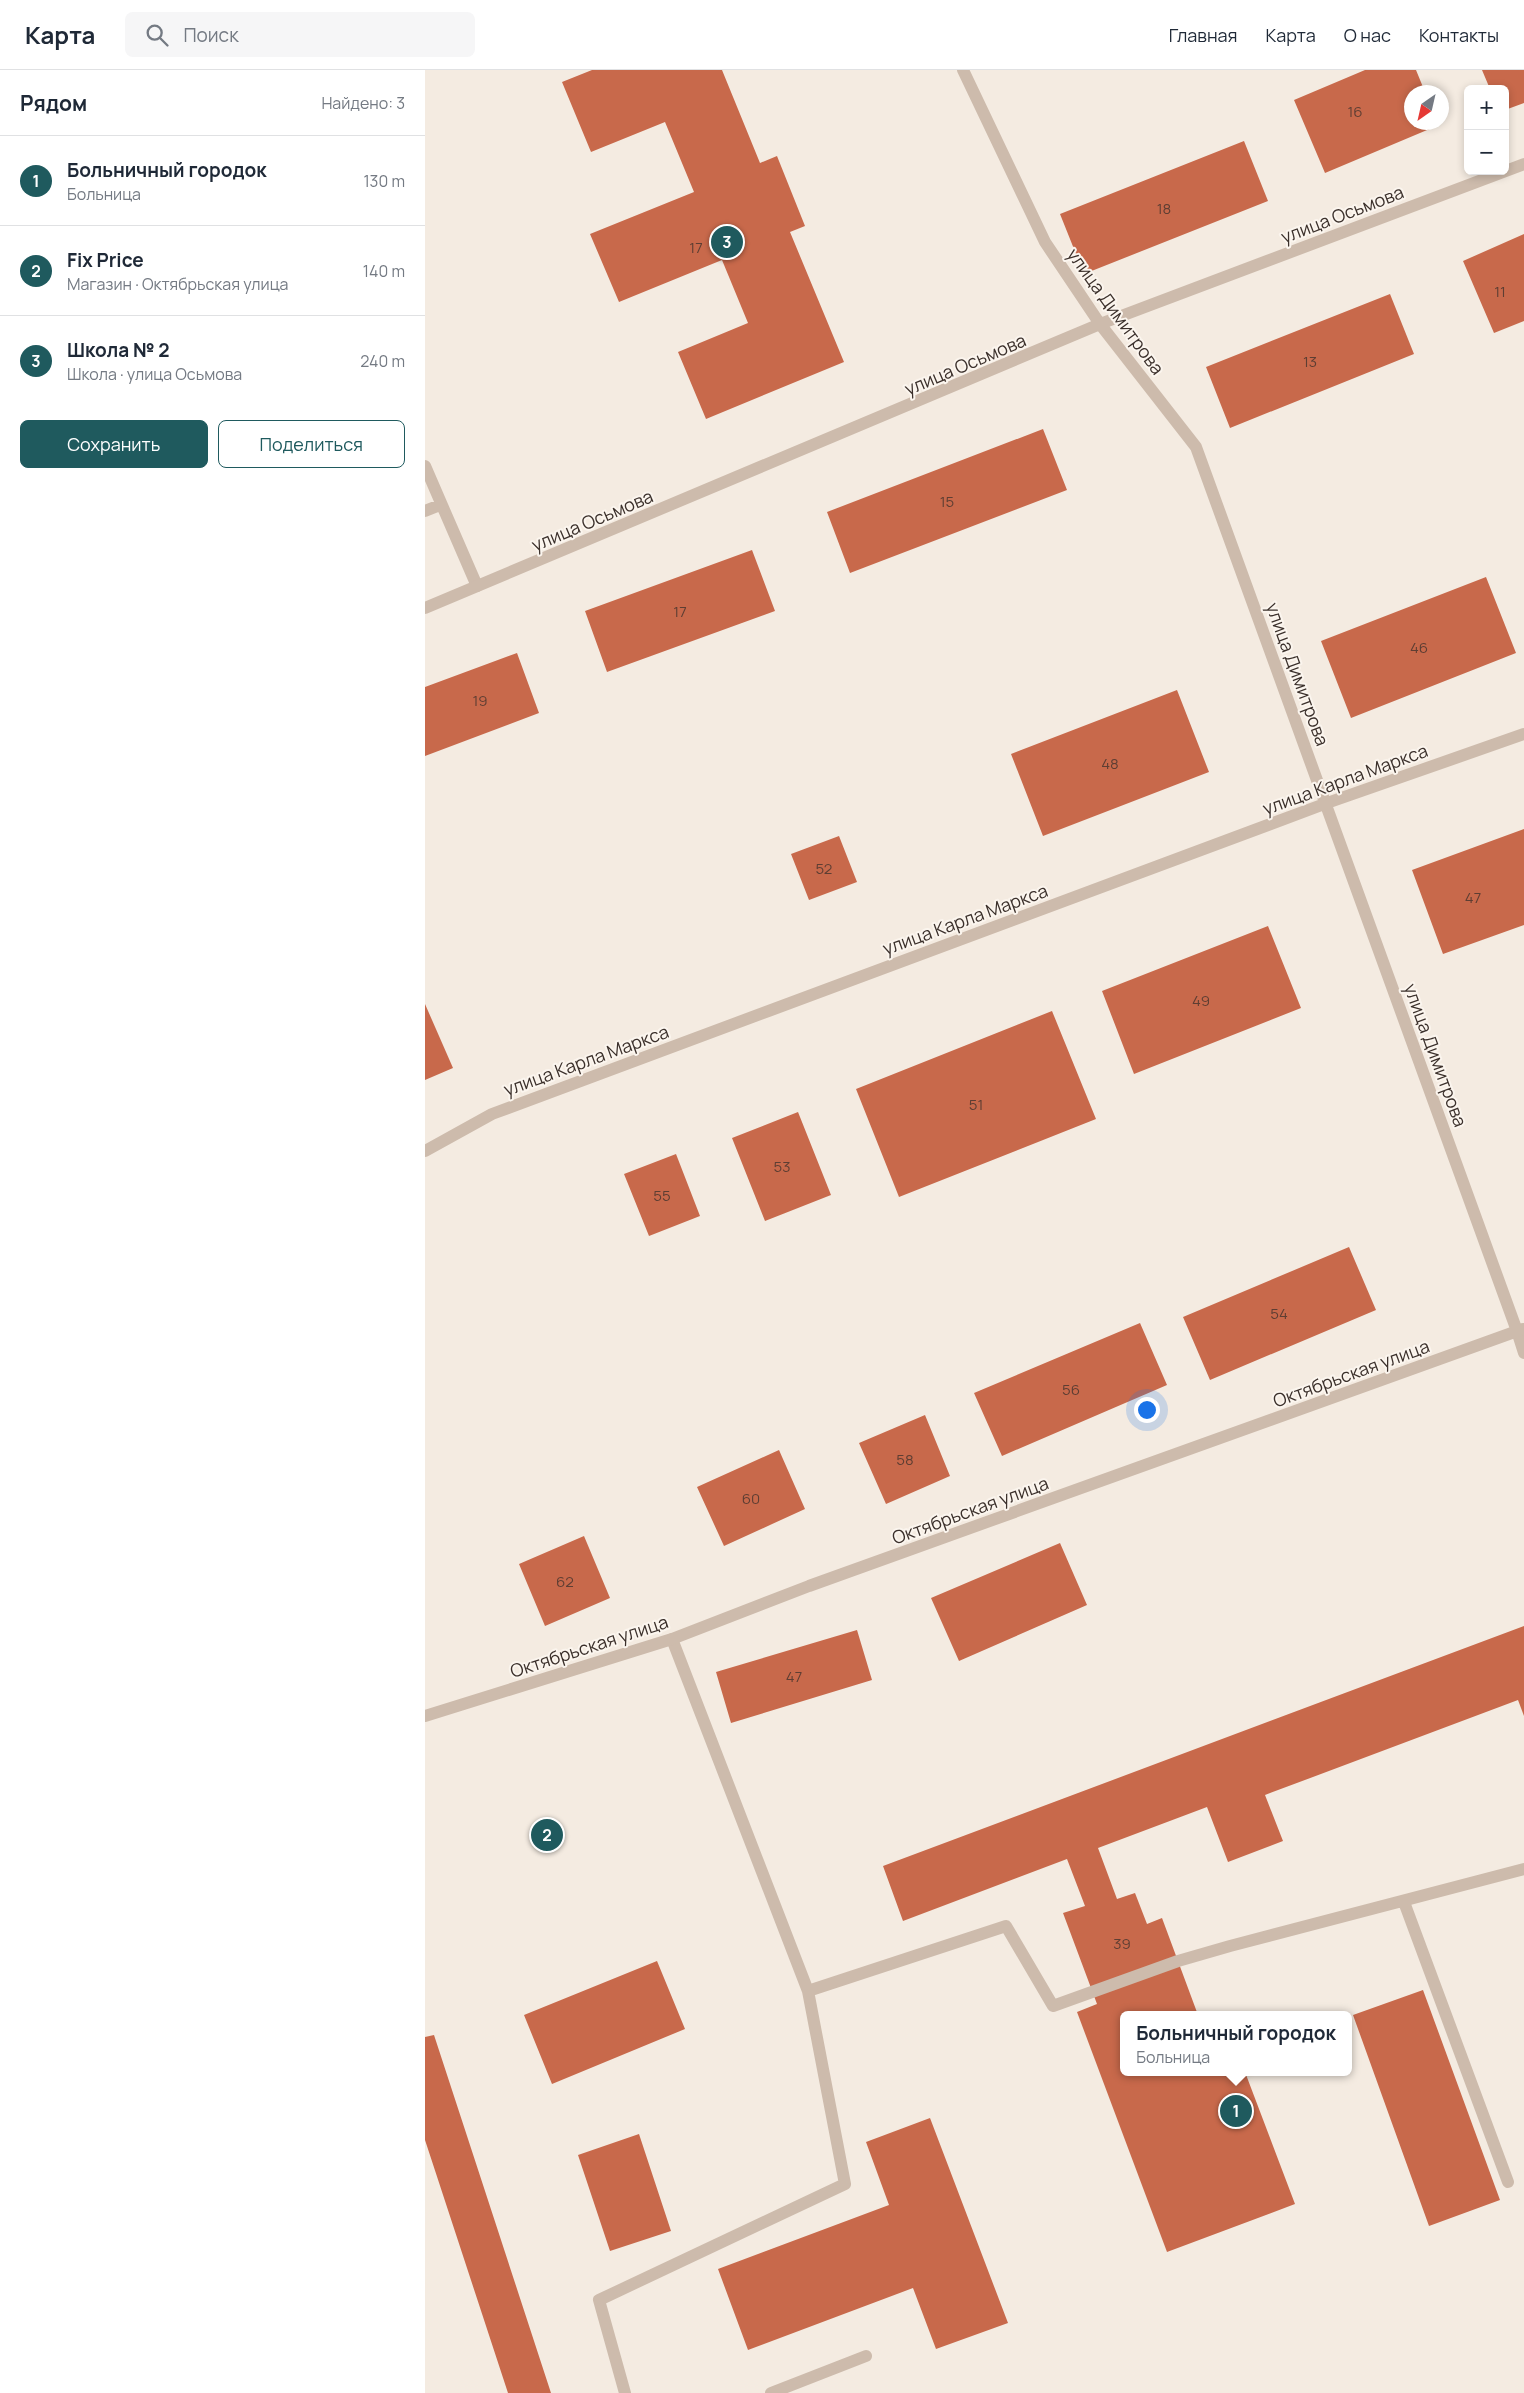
<!DOCTYPE html>
<html lang="ru">
<meta charset="utf-8">
<style>
:root{--surface:#fff;--page:#f6f6f7;--text:#1f2937;--muted:#747a83;--line:#e0e1e3;--accent:#1f5a5e}
body{margin:0;font-family:Manrope,sans-serif;background:var(--page);color:var(--text)}
.controls{position:absolute;right:15px;top:15px;display:grid;overflow:hidden;border-radius:8px;box-shadow:0 2px 8px #0003}
.controls button{width:45px;height:45px;display:grid;place-items:center;padding:0;border:0;border-bottom:1px solid var(--line);background:var(--surface);color:var(--text);font:25px sans-serif}
.compass{position:absolute;left:979px;top:15px;width:45px;height:45px;border-radius:50%;background:var(--surface);box-shadow:0 2px 8px #0003;rotate:214deg}
.you{position:absolute;left:721px;top:1339px;width:18px;height:18px;margin:-12px;border:4px solid #fff;border-radius:50%;background:#1a73e8;box-shadow:0 0 0 8px #1a73e833}
.badge{display:grid;place-items:center;width:32px;height:32px;border-radius:50%;background:var(--accent);color:#fff;font-size:16px;font-weight:700}
.pin{position:absolute;translate:-50% -50%;border:2px solid #fff;box-shadow:0 1px 5px #0006}
.popup{position:absolute;left:695px;top:1941px;width:232px;height:65px;box-sizing:border-box;display:grid;place-content:center;border-radius:8px;background:var(--surface);filter:drop-shadow(0 1px 4px #0005);font-size:16px;white-space:nowrap;color:var(--muted)}
.popup b{font-size:19px;color:var(--text)}
.popup::after{content:'';position:absolute;left:50%;top:100%;margin-left:-10px;border:10px solid transparent;border-top-color:var(--surface)}
.list{margin:0;padding:0;list-style:none}
h2{display:flex;justify-content:space-between;align-items:center;height:65px;margin:0;padding:0 20px;font-size:21px}
h2 small{font-size:16px;font-weight:400;color:var(--muted)}
.list li{display:grid;grid-template-columns:32px 1fr auto;gap:15px;align-items:center;box-sizing:border-box;height:90px;padding:0 20px;border-top:1px solid var(--line)}
.list b{display:block;font-size:19px;white-space:nowrap}
.list p{margin:0;font-size:16px;white-space:nowrap;color:var(--muted)}
.list em{font-size:16px;font-style:normal;color:var(--muted)}
.actions{display:flex;gap:10px;padding:15px 20px}
.actions a{flex:1;padding:11px 0;border:1px solid var(--accent);border-radius:8px;text-align:center;font-size:18px;color:var(--accent)}
.actions .main{background:var(--accent);color:#fff}
.icon{flex:none;width:28px;height:28px;fill:none;stroke:currentColor;stroke-width:2;stroke-linecap:round;stroke-linejoin:round}
.map{position:relative;flex:none;width:1099px;height:2323px;overflow:hidden}
header{display:flex;align-items:center;gap:30px;box-sizing:border-box;height:70px;padding:0 25px;background:var(--surface);border-bottom:1px solid var(--line)}
header strong{font-size:24px}
nav{display:flex;gap:28px;margin-inline-start:auto;font-size:18px}
.search{width:350px;height:45px;background:var(--page);display:flex;align-items:center;gap:12px;box-sizing:border-box;padding:0 18px;border-radius:8px;color:var(--muted);font-size:19px}
main{display:flex}
aside{flex:1;background:var(--surface)}
.map>svg:first-child{display:block}
</style>
<header>
<strong>Карта</strong>
<div class="search"><svg class="icon" aria-label="search" viewBox="0 0 24 24"><circle cx="10" cy="10" r="6"/><path d="M15 15l6 6"/></svg>Поиск</div>
<nav><a>Главная</a><a>Карта</a><a>О нас</a><a>Контакты</a></nav>
</header>
<main>
<aside>
<h2>Рядом<small>Найдено: 3</small></h2>
<ul class="list">
<li><span class="badge">1</span><div><b>Больничный городок</b><p>Больница</p></div><em>130 m</em></li>
<li><span class="badge">2</span><div><b>Fix Price</b><p>Магазин · Октябрьская улица</p></div><em>140 m</em></li>
<li><span class="badge">3</span><div><b>Школа № 2</b><p>Школа · улица Осьмова</p></div><em>240 m</em></li>
</ul>
<div class="actions"><a class="main">Сохранить</a><a>Поделиться</a></div>
</aside>
<div class="map">
<svg width="1099" height="2323" viewBox="0 0 1099 2323">
<rect width="100%" height="100%" fill="#f4ebe1"/>
<path fill="#c8694b" d="M167,0H297L335,93L352,86L380,156L365,162L419,292L281,349L253,282L323,253L297,190L194,232L165,164L269,122L240,52L166,82L137,12Z
M940,0H991L1000,22H986V52H1013L1014,55L900,103L869,30Z
M1057,0H1099V33L1080,40V19H1065Z
M819,71L843,131L659,204L635,144Z
M1099,164V251L1069,263L1038,191Z
M965,224L989,284L805,358L781,297Z
M618,359L642,420L425,503L402,442Z
M327,480L350,541L182,602L160,541Z
M1061,507L1091,583L926,648L896,571Z
M92,583L114,643L0,686V617Z
M752,620L784,702L618,766L586,684Z
M1099,759V855L1018,884L987,800Z
M414,766L432,812L384,830L366,784Z
M843,856L876,938L709,1004L677,921Z
M0,934L28,998L0,1010Z
M627,941L671,1049L474,1127L431,1019Z
M373,1042L406,1125L340,1151L307,1068Z
M251,1084L275,1146L224,1166L199,1104Z
M924,1177L951,1240L785,1310L758,1247Z
M715,1253L742,1315L577,1386L549,1323Z
M500,1345L525,1406L461,1434L434,1373Z
M354,1380L380,1439L299,1476L272,1417Z
M159,1466L185,1528L120,1556L94,1494Z
M635,1473L662,1535L534,1591L506,1528Z
M1099,1556V1646L1093,1630L840,1725L858,1771L803,1792L782,1737L673,1778L692,1829L710,1823L722,1854L737,1848L773,1945H698V2002H820L870,2134L742,2182L652,1942L672,1934L638,1843L660,1836L642,1789L478,1851L458,1796Z
M432,1560L447,1610L306,1653L291,1602Z
M232,1891L260,1959L127,2014L99,1945Z
M998,1920L1075,2130L1004,2156L928,1945Z
M9,1965L126,2323H83L0,2070V1967Z
M505,2048L583,2253L511,2279L488,2218L323,2280L293,2199L464,2135L441,2072Z
M214,2064L246,2161L185,2181L153,2085Z"/>
<g fill="none" stroke-linecap="round" stroke-linejoin="round">
<path stroke="#cdbbac" stroke-width="12" d="M0,396L52,516
M0,441L15,435
M1092,1261L1099,1283
M247,1569L383,1921L581,1856L628,1936L753,1891L805,1876L1099,1799
M979,1832L1083,2112
M200,2323L174,2230L420,2114L383,1921
M346,2323L441,2286"/>
<path stroke="#cdbbac" stroke-width="12" d="M538,0L620,172L675,254L771,377L1092,1261
M0,538L675,254L1099,94
M0,1081L67,1044L902,733L1099,664
M0,1646L247,1569L384,1516L1098,1259"/>
</g>
<g text-anchor="middle" dominant-baseline="central" stroke-width="4" stroke-linejoin="round" paint-order="stroke">
<g font-size="15" fill="#5e3e33">
<text x="930" y="41">16</text>
<text x="739" y="138">18</text>
<text x="271" y="177">17</text>
<text x="1075" y="221">11</text>
<text x="885" y="291">13</text>
<text x="522" y="431">15</text>
<text x="255" y="541">17</text>
<text x="994" y="577">46</text>
<text x="55" y="630">19</text>
<text x="685" y="693">48</text>
<text x="399" y="798">52</text>
<text x="1048" y="827">47</text>
<text x="776" y="930">49</text>
<text x="551" y="1034">51</text>
<text x="357" y="1096">53</text>
<text x="237" y="1125">55</text>
<text x="854" y="1243">54</text>
<text x="646" y="1319">56</text>
<text x="480" y="1389">58</text>
<text x="326" y="1428">60</text>
<text x="140" y="1511">62</text>
<text x="369" y="1606">47</text>
<text x="697" y="1873">39</text>
</g>
<g font-size="18" fill="#3b302b" stroke="#fbf5ee">
<text transform="translate(917 144) rotate(-21)">улица Осьмова</text>
<text transform="translate(691 241) rotate(54)">улица Димитрова</text>
<text transform="translate(540 294) rotate(-23)">улица Осьмова</text>
<text transform="translate(167 450) rotate(-23)">улица Осьмова</text>
<text transform="translate(873 604) rotate(70)">улица Димитрова</text>
<text transform="translate(920 709) rotate(-20)">улица Карла Маркса</text>
<text transform="translate(540 849) rotate(-20)">улица Карла Маркса</text>
<text transform="translate(1011 985) rotate(70)">улица Димитрова</text>
<text transform="translate(161 990) rotate(-20)">улица Карла Маркса</text>
<text transform="translate(926 1303) rotate(-20)">Октябрьская улица</text>
<text transform="translate(545 1440) rotate(-20)">Октябрьская улица</text>
<text transform="translate(164 1576) rotate(-18)">Октябрьская улица</text>
</g>
</g>
</svg>
<div class="controls">
<button>+</button>
<button>−</button>
</div>
<svg class="compass" viewBox="-18 -18 36 36"><path d="M0-13l5 13h-10z" fill="#e53935"/><path d="M0 13l5-13h-10z" fill="#747a83"/></svg>
<div class="you"></div>
<div class="pin badge" style="left:811px;top:2041px">1</div>
<div class="popup"><b>Больничный городок</b>Больница</div>
<div class="pin badge" style="left:122px;top:1765px">2</div>
<div class="pin badge" style="left:302px;top:172px">3</div>
</div>
</main>
